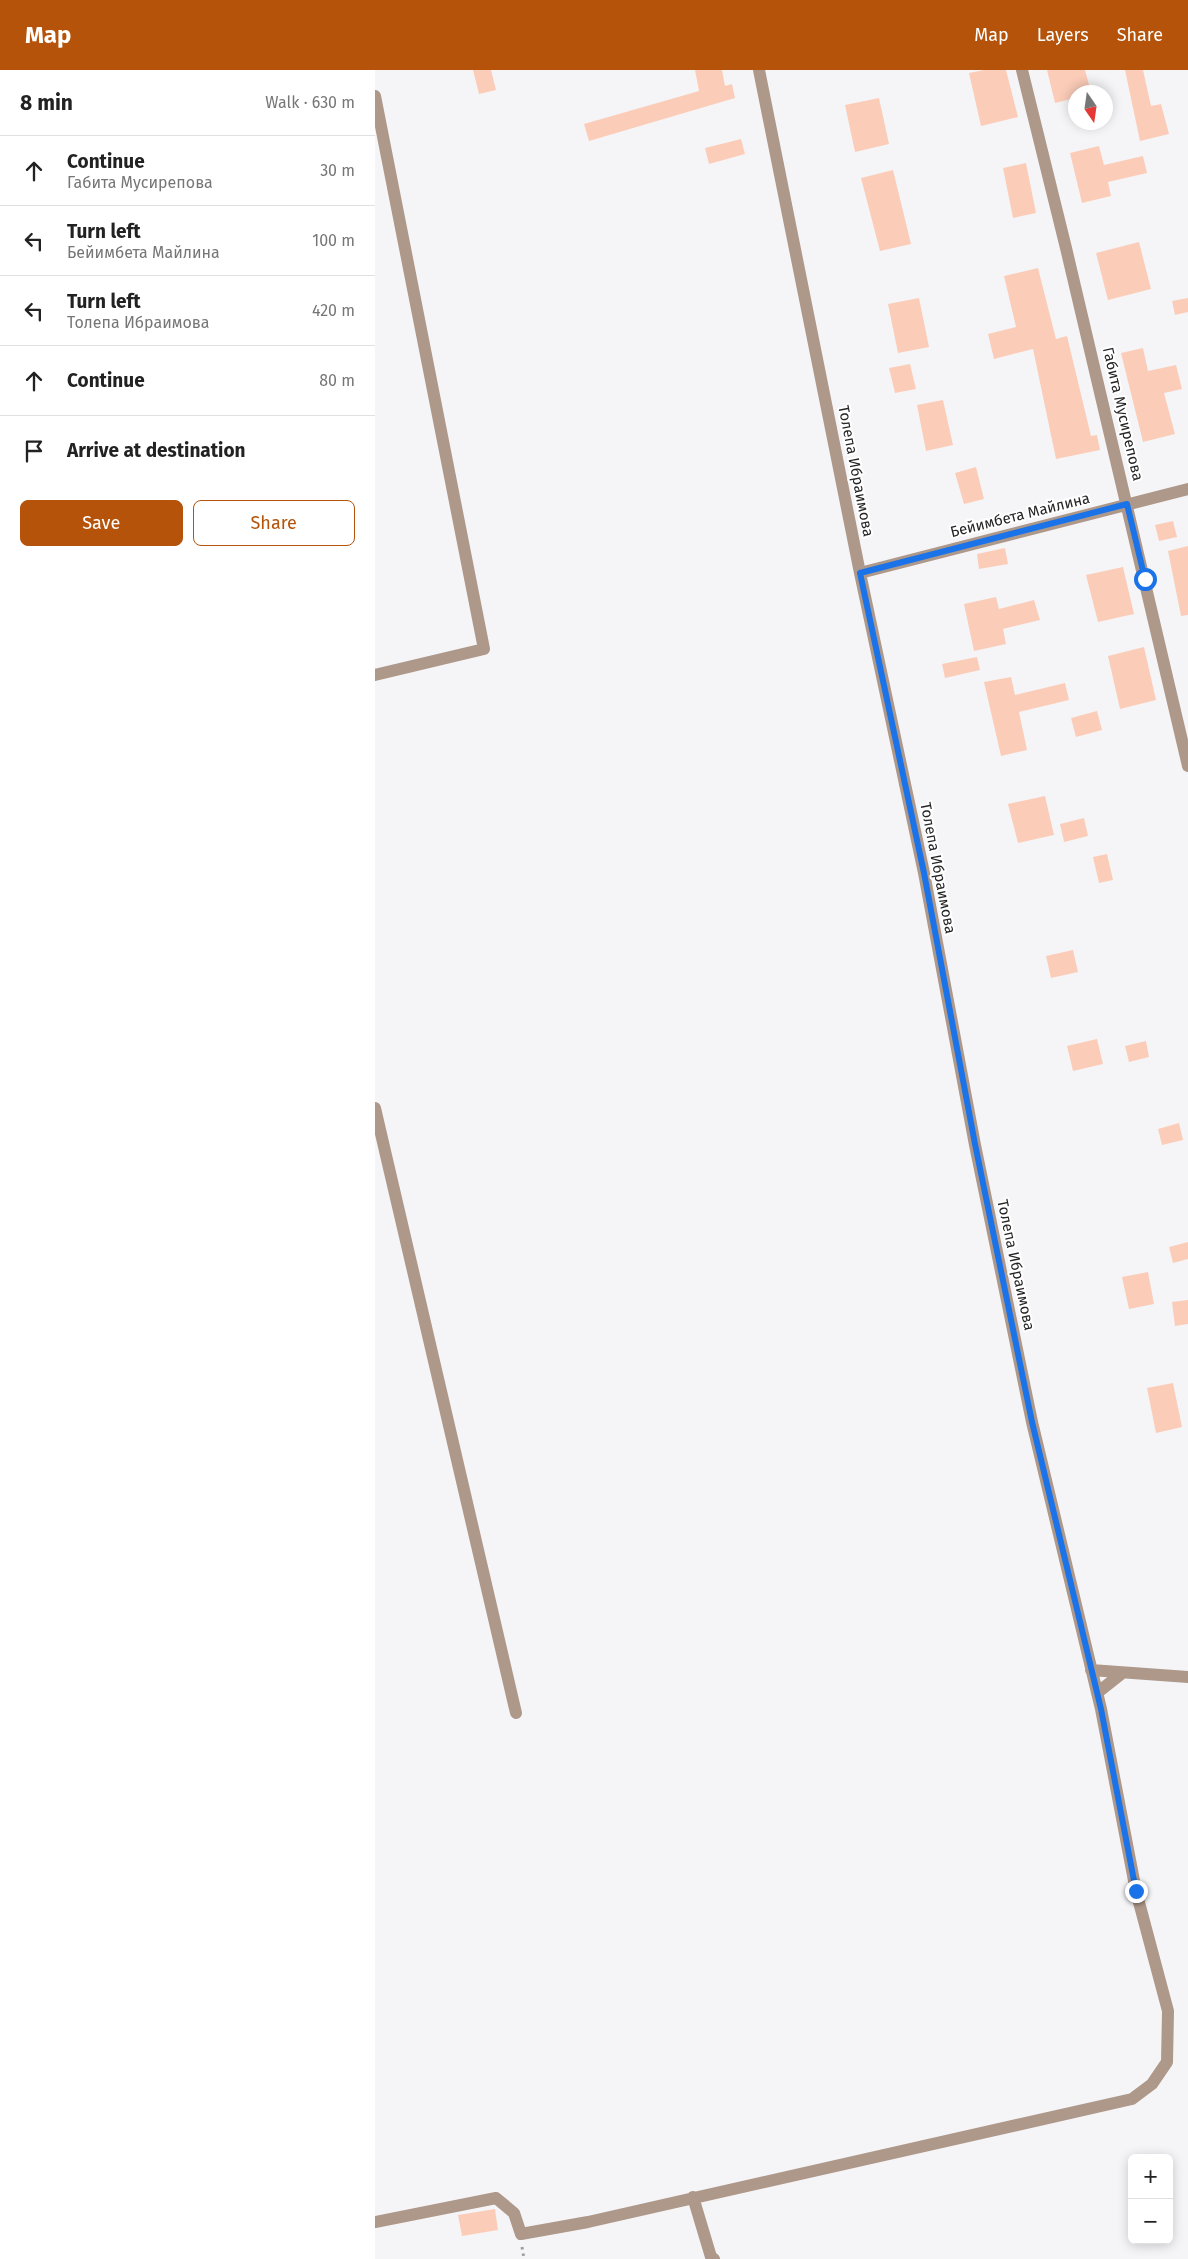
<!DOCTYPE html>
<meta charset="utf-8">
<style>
:root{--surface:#fff;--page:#f6f6f6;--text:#222;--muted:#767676;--line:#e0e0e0;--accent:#b45309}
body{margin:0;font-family:"Fira Sans",sans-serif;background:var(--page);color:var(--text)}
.controls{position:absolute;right:15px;bottom:15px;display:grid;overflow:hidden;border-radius:8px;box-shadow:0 2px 12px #0003}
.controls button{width:45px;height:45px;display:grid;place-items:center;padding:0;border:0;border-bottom:1px solid var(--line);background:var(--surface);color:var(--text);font:25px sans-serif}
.compass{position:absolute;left:693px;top:15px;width:45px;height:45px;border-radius:50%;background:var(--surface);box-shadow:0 2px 12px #0003;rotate:167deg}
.stop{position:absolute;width:15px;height:15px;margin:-11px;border:4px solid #1a73e8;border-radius:50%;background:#fff}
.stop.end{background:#1a73e8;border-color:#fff;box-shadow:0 1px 5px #0008}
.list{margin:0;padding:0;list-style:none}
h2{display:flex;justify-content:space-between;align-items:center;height:65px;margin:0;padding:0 20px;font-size:21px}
h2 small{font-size:16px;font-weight:400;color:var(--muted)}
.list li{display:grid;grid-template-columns:32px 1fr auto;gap:15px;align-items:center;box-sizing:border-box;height:70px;padding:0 20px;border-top:1px solid var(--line)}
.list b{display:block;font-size:19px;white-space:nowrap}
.list p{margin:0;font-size:16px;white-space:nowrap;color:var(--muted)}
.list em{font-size:16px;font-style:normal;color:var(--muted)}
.actions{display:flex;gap:10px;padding:15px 20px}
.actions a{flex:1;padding:11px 0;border:1px solid var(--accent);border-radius:8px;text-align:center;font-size:18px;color:var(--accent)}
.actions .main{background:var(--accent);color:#fff}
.icon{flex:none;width:28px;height:28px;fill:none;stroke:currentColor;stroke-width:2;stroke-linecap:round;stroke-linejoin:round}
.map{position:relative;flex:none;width:813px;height:2189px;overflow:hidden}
header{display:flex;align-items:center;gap:30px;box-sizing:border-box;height:70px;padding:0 25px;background:var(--accent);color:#fff}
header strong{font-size:24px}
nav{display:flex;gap:28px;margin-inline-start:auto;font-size:18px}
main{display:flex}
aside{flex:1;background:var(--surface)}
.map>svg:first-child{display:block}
</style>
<header>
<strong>Map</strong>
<nav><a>Map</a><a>Layers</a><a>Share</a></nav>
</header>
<main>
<aside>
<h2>8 min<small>Walk · 630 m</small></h2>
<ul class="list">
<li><svg class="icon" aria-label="ahead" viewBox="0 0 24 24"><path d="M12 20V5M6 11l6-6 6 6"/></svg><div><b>Continue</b><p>Габита Мусирепова</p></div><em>30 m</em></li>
<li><svg class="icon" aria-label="left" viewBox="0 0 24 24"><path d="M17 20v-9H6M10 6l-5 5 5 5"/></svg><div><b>Turn left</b><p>Бейимбета Майлина</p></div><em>100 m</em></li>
<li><svg class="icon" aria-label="left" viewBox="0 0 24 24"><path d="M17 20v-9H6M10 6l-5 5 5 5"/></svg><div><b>Turn left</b><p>Толепа Ибраимова</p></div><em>420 m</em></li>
<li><svg class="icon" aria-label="ahead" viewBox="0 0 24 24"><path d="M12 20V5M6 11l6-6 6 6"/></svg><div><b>Continue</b></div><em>80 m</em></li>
<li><svg class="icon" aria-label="arrive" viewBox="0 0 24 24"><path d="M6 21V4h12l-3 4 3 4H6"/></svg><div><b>Arrive at destination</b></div></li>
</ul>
<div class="actions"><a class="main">Save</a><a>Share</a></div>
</aside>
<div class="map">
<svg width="813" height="2189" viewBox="0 0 813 2189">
<rect width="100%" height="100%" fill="#f5f5f8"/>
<path fill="#fbcdb9" d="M98,0H116L121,20L104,24Z
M320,0H347L350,16L357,14L360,28L214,71L209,54L324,21Z
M609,0H631L643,47L606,56L594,3Z
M672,0H710L716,22H700V28L680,33Z
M750,0H768L776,36L786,34L794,64L765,71Z
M504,28L514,74L480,82L470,35Z
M366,69L370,84L334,94L330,78Z
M724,76L729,95L768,86L772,103L733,112L736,126L707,133L695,83Z
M651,93L661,143L638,148L628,98Z
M518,100L536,174L505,181L486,108Z
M764,172L776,219L733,230L721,183Z
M663,198L681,269L692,266L716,366L722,365L725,380L681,389L658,279L619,289L613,264L641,257L629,206Z
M544,228L554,277L523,283L513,234Z
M813,228V242L800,245L797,231Z
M768,278L773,301L801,295L807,319L789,323L800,364L768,372L746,283Z
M535,294L541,319L520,323L514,298Z
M568,330L578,375L551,381L542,335Z
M601,397L609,429L589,434L580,403Z
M798,451L802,467L784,471L780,455Z
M813,476V545L806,546L793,481Z
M630,478L633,494L604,499L602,484Z
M748,497L759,544L723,552L711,505Z
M621,527L624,539L659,530L665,550L628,559L631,574L599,581L589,534Z
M769,577L781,630L745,639L733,586Z
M602,587L605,600L570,608L567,594Z
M636,607L640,625L690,613L694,630L644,642L652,680L626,686L609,612Z
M722,641L727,660L701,667L696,648Z
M670,726L679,765L643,773L633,734Z
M709,748L713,766L689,772L685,754Z
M732,784L738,810L724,813L718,787Z
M698,880L703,902L676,908L671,886Z
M722,969L728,994L698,1001L692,976Z
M771,971L774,987L754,992L750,976Z
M804,1053L808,1070L787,1075L783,1059Z
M813,1172V1189L798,1193L794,1177Z
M773,1202L779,1234L754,1239L747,1207Z
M813,1230V1254L800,1256L797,1232Z
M798,1313L807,1357L781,1363L772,1318Z
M120,2139L123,2160L87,2166L83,2145Z"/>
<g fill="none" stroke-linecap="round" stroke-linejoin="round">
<path stroke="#9e9ea0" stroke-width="3" stroke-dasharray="2.5 4" stroke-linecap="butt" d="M147,2177L149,2189"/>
<path stroke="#ae988a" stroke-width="12" d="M647,0L691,178L813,696
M0,26L109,579L0,605
M485,503L813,419
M0,1038L141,1643
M716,1600L813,1607
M722,1623L746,1604
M318,2127L336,2187L339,2189
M0,2152L121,2128L139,2143L146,2164L213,2152L757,2029L777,2014L792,1992L793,1941L761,1821L726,1639L657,1352L600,1075L549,803L485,503L384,0"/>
</g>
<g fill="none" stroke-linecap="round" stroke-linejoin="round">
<path stroke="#1a73e8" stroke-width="6" d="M761,1821L726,1639L657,1352L600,1074L549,803L485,503L752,434L770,509"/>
</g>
<g text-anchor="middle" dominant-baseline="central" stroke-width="4" stroke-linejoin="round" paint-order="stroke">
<g font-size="15" fill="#252526" stroke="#fff">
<text transform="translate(748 344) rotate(77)">Габита Мусирепова</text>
<text transform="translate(481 401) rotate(79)">Толепа Ибраимова</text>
<text transform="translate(645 445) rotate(-14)">Бейимбета Майлина</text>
<text transform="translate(563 798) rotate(79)">Толепа Ибраимова</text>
<text transform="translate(641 1195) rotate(78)">Толепа Ибраимова</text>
</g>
</g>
</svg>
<div class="controls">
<button>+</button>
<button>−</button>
</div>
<svg class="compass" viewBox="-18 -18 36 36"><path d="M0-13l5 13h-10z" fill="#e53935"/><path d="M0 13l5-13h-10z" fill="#767676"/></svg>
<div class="stop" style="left:770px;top:509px"></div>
<div class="stop end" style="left:761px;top:1821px"></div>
</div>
</main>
